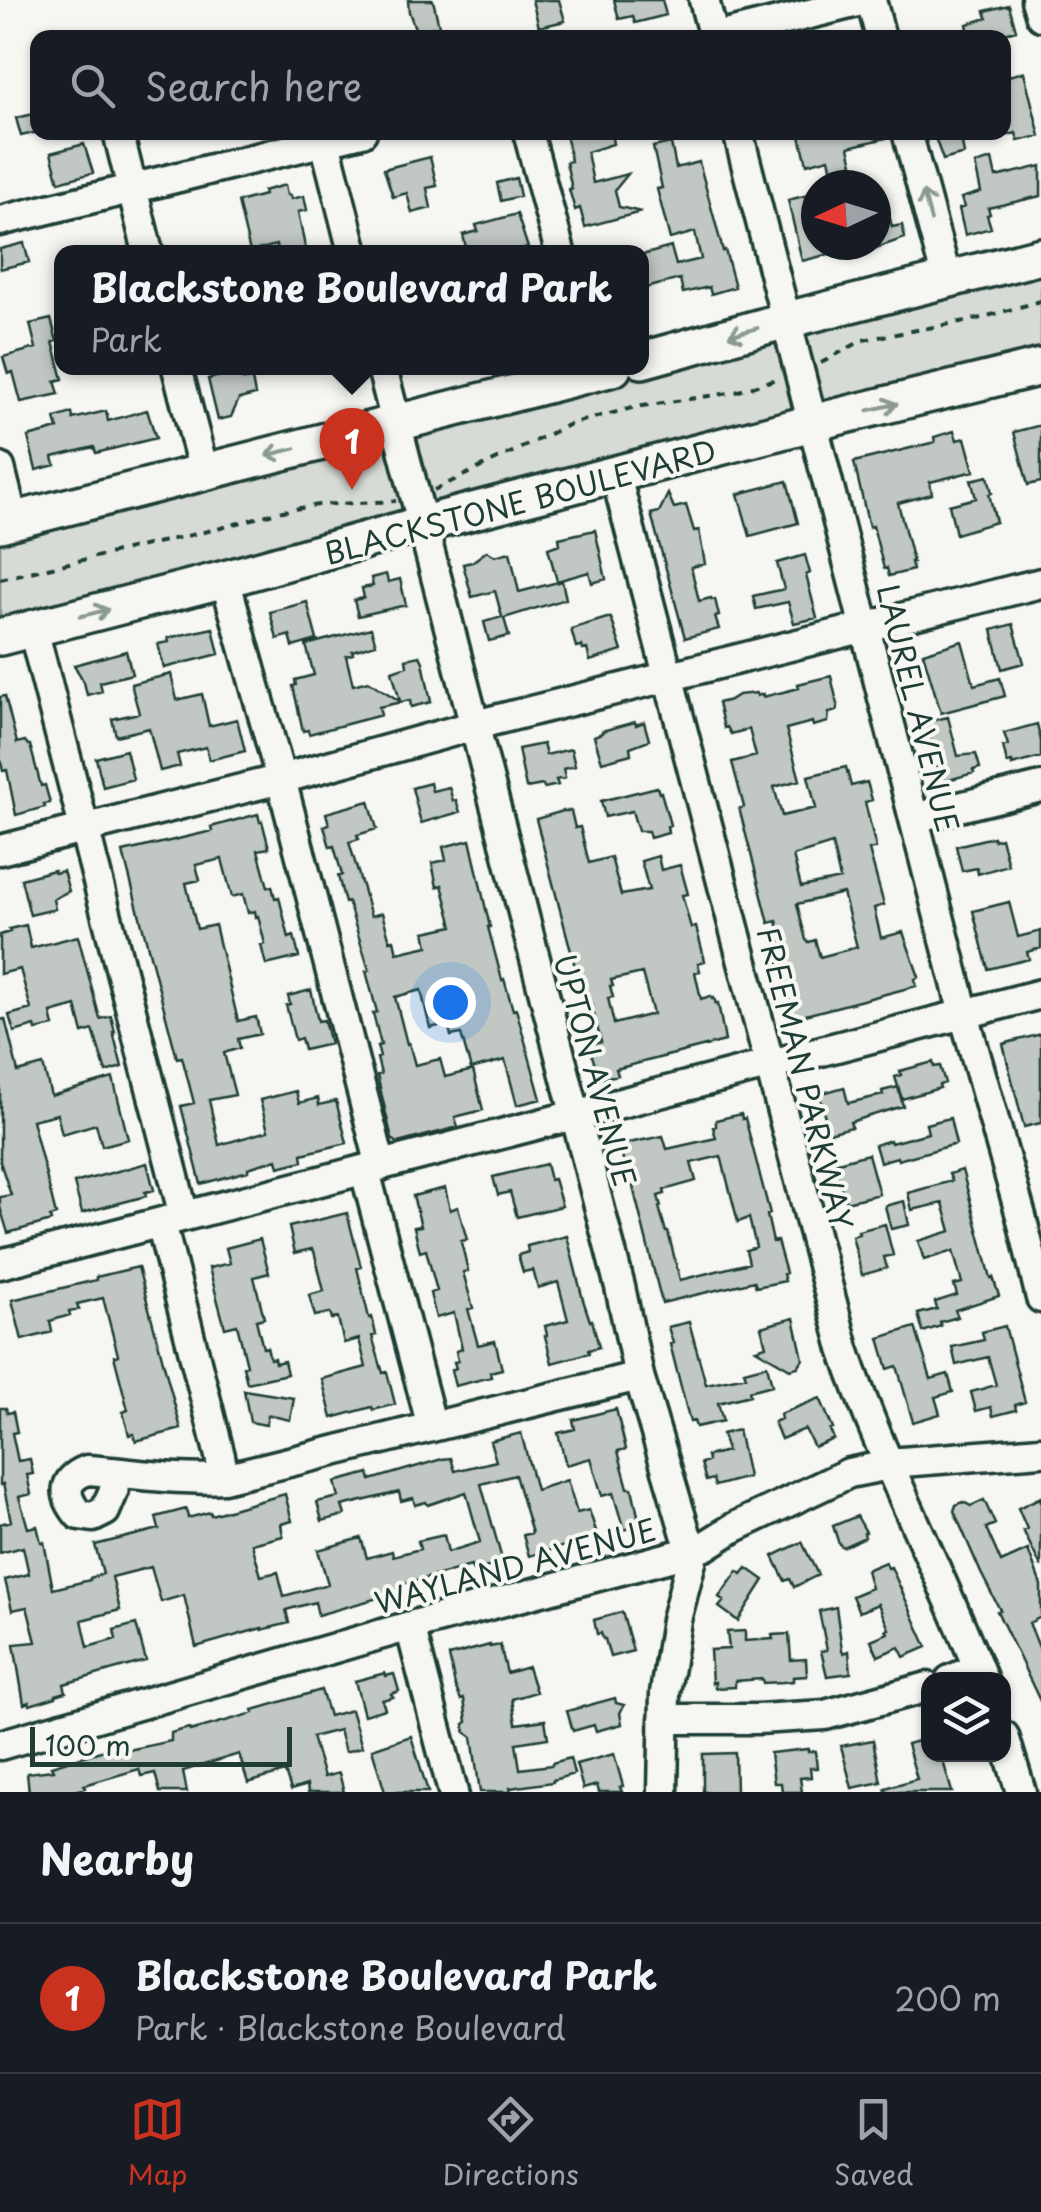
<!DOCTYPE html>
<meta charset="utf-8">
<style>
:root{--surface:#171b24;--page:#20242c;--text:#f1f3f6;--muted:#9ea1a6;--line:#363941;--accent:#c8321e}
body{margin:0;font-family:"Playpen Sans",sans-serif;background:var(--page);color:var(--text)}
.controls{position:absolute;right:30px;bottom:30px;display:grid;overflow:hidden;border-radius:20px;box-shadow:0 2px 8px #0004}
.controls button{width:90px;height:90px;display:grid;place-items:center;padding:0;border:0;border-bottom:2px solid var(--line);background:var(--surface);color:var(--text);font:50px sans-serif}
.compass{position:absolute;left:801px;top:170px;width:90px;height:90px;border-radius:50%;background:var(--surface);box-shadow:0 2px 8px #0004;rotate:266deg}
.scale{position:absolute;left:30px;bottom:25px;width:262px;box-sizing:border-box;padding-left:10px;border:5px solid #1f3d34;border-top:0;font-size:28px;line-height:35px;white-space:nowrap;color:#1f3d34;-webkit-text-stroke:8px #f6f6f2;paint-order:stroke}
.you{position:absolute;left:450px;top:1002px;width:35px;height:35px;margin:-25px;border:8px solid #fff;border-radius:50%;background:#1a73e8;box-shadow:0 0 0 15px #1a73e833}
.badge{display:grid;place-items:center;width:65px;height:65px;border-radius:50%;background:var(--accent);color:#fff;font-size:32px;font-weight:700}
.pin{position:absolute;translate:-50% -82px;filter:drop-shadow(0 2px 5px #0008)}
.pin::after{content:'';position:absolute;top:52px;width:35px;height:30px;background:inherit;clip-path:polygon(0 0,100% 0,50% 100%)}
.popup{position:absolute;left:54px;top:245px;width:595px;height:130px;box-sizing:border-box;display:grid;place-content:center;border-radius:20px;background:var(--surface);filter:drop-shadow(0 2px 8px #0005);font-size:32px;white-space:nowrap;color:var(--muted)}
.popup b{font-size:38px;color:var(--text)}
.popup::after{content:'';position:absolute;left:50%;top:100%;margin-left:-20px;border:20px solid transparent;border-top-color:var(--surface)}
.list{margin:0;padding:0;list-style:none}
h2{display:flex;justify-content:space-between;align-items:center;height:130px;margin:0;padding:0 40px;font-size:42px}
h2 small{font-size:32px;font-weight:400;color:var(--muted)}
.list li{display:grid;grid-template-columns:65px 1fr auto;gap:30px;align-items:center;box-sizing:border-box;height:150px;padding:0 40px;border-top:2px solid var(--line)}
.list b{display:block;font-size:38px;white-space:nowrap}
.list p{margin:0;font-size:32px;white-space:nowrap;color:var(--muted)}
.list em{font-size:32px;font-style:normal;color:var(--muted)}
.icon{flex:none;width:55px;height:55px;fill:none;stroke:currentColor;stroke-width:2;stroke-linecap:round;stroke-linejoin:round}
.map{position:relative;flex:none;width:1041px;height:1792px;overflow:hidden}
.search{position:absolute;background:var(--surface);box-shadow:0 2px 8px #0004;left:30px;right:30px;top:30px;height:110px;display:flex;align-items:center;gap:25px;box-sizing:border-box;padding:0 35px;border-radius:20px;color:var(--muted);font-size:38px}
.sheet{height:280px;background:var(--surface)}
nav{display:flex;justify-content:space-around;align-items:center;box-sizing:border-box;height:140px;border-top:2px solid var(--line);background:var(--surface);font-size:28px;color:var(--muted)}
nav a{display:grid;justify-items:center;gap:5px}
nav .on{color:var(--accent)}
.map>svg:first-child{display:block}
</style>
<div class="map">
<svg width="1041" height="1792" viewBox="0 0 1041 1792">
<rect width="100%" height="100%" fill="#f6f6f2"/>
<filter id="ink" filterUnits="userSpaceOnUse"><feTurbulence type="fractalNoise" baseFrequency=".01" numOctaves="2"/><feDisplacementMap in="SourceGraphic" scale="20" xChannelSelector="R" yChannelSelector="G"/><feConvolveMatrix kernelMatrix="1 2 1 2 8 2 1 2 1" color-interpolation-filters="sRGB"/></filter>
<g filter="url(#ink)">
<path fill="#d6dbd6" stroke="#7a8c85" stroke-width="2.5" d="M1041,272V356L0,623V537L593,379Z"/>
<path fill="#c1c8c3" stroke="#1f3d34" stroke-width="2.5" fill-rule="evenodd" d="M408,0H433L439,26L416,31L409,12Z
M532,0H559L565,21L539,27Z
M614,0H662L666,15L635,23L633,16L619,19Z
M1009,5L1016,30L985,38H970L967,24L987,18L985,11Z
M1024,72L1040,136L1018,141L1016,133L1009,135L1004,117V77Z
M38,113V132L21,136L16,118Z
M572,132H611L613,144L587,152L593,183L628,174L615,190L619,207L641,212L585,227L580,208L575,210L569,189H572L566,162L571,161L565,134Z
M799,132H886V138L849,147L857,181L835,185L829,158L807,164Z
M933,132H960L964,154L943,160Z
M671,143L676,168L699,162L723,251L725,250L735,287L711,294L709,287L683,293L680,279L642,289V255L671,247L676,265L701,259L695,232L670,239L657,189L662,188L653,147Z
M84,144L93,173L59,182L51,153Z
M430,157L437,186L427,188L431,208L412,213L407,193L393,197L384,169Z
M992,159L996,177L1041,166V196L988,208L990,214L987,215L991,228L965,235L959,209L964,207L961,198L981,192L975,164Z
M516,178L520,196L501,201L497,183Z
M285,185L287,195H290L291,199L304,196L307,210L298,212L306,252H278L276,245L250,252L238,202L264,195L263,191Z
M816,193V245H846V250L802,261L788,200Z
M517,214L528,248L511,252H467L463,235L478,231L476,225Z
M889,215L892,227L902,225L905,238L876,248V218Z
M24,243L29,262L0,269V249Z
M51,319L57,341L53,342L63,379L55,381L59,394L21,402L13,372L8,374L3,357L36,348L30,324Z
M241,371L244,380L252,379L255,395L239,399L231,417L218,420L208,379Z
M147,410L156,438L96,453L94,447L53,457L55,465L36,470L28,437L58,429L55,418L72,413L73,419L106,411L108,421Z
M1041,425V482L1028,485L1014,432Z
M954,431L957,440L965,438L974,471L930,482L932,494L898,503L913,562H911L913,570L889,576L887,568L884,569L873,526L869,527L854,462L935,442L934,437Z
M988,476L992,493L989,494L996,522L956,534L949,505L976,498L971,480Z
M787,481L798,523L750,536L738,494Z
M668,494L674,508L686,505L694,531L699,530L705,564L691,567L699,601L711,598L712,600L715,599L719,616L715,617L719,629L685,638L651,514L659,512Z
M595,530L606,579L592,583L589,572L557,581L548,548L560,544L559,538Z
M487,551L495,556L510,552L519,592L562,581L566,599L504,618L509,636L489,641L484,622L502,617L495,591L472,597L463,564L472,562Z
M805,555L810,573L806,575L817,618L794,623L788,602L756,609L753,596L784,589L777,563Z
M386,574L388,582L400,579L406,605L358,616L354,600L364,598L362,588L373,586L371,578Z
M307,602L317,640L293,647L290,635L277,639L270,612Z
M607,618H611L622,651L590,661L587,649L583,650L582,646L576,647L571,629Z
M1013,624L1024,663L1002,669L992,630Z
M213,628L219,654L164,668L158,644L169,642L168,638Z
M371,628L376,644L352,651L353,654L346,656L353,685L368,681L400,701L392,671L407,666L406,659L420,656L423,662L431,702L411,707L410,700L379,707L381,715L309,734L308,730L303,731L293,686L296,685L295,680L314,675L306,645Z
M962,641L974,685L1000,678L1005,696L941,713L923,653Z
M126,651L132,674L100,682L102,691L87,695L84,682L74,665Z
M171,674L177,700L202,694L209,726L237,719L245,751L209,760L206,747L177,754L180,766L160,771L149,728L116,736L112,719L139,713L131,684Z
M831,676L838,707L837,711L829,713L828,722L813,726L812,722L786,729L800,780L774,787L782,816L816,808L808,776L846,767L851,786L867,782L872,800L865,802L876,848L869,850L884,905L874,908L881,938L903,932L919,977L915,979L916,986L794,1018L775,949L783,946L777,921L769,923L739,808L744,807L732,762L756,756L749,729L731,734L727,727L724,728L718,703L730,700L738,695L756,693L757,696L763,694V697L799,688L798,684ZM832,844L840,879L801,887L793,856ZM843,893L857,947L820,957L815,940L809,942L806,940L797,904Z
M5,696L17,743L25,741L28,745H30L41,786L45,785L50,803L44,804L45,807L16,815L7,770L3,771L0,758V697Z
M948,717L958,756L976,754L980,768L973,770L974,773L941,782L926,722Z
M635,722L636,725L644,722L649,740L630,747L631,754L602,762L594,736L602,733V731Z
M1037,724L1041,741V757L1012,765V762L1007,763L1003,746L1008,745L1004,733Z
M543,744L546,755L571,749L575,766L563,769L565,778L556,780L558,785L544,788L543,785L526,788L518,749Z
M126,750L133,779L103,787L96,758Z
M430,783L432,791L449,787L453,801L456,800L460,812L421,823L412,788Z
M657,787L659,793L661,792L670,825L667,826L668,833L650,838L648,831H638L632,811L605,817L601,801Z
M369,801L377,829L357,835L359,839L349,842L371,916L382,913L390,941L394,940L397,953L428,946L425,932L453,926L442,885L437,887L432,863L446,860L443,847L470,840L490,927H488L502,980L504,979L513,1010L516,1009L541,1099L517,1105L505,1060L471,1069L461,1034L451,1036L448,1024L430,1028L421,990L395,997L407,1044L409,1043L415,1065L440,1059L445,1077L473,1070L483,1110L455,1117L458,1127L398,1143L392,1139L377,1075L381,1074L377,1058L380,1057L377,1046L381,1045L373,1013L377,1012L366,971L369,970L348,902L345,903L338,876L342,875L334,846L330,847L324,826L329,824L326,813Z
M563,811H571L575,828L580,827L589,863L611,857L621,895L649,890L641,861L658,856L661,870L680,865L688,894L682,895L691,928L696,927L705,961L698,963L700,971L695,972L701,999L711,996L712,999L714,998L716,1004L718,1003L725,1041L616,1069L618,1075L599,1079L589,1045L601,1042L591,1003L585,1004L536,819ZM642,973L653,1014L614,1024L608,998L613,997L610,986H613L611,980Z
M258,814L260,822L262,821L269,848L258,850L268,887L272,886L275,898L279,897L289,938L294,936L299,957L266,965L261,945L265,944L258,916L256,917L255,911L248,913L243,894L232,897L222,859L196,865L200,880L186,883L197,929L215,925L238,1021L256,1017L260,1034L238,1039L240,1048L224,1053L235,1095L209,1100L219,1145L268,1131L260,1100L296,1091L299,1103L318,1098L319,1105L336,1101L347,1143L302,1154L303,1161L279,1167L277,1159L248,1168V1171L201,1184L181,1106L194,1103L182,1057L177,1058L123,852L212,831L211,827Z
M993,837L994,840L1001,838L1008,865L978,874L977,868L962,871L956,846Z
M54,870L55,873L63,871L69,891L53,899L55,909L30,915L21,879Z
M1009,902L1018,937L1041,931V948L1027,952L1029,959L988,969L973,911Z
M26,925L31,948L78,936L100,1019L111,1016L115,1032H113L122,1067L106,1072L93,1030L83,1033L76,1006L51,1013L54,1026L36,1030L35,1026L14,1032L9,1015L31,1009L20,969L0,974V935L10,932L9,929Z
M311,990L318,1021L324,1020L330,1044L304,1050L301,1038L295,1040L286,1005L290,1004L288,996Z
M5,1019L18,1072L43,1065L51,1096L113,1078L128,1139L102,1146L96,1124L62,1134L57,1114L32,1120L56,1215L50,1217L51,1221L8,1233L0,1207V1197L11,1195L0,1162V1020Z
M1041,1034V1123L1024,1127L1003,1044Z
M933,1062L934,1067L940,1066L945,1083L939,1085L940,1088L902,1099L895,1077L901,1075L900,1071Z
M844,1087L848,1103L883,1095L882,1091L898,1087L903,1106L850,1122L852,1127L829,1133L819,1094Z
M741,1114L742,1119L745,1118L770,1214L767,1215L773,1242L777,1241L786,1273L783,1274L785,1281L756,1287L754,1281L662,1303L629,1171H626L619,1145L663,1136L667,1149L716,1138L713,1127L716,1126V1120ZM721,1156L738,1222L749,1218L756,1247L746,1250L749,1263L680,1280L668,1232H666L659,1207L661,1206L658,1196L665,1194L664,1190L696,1181L691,1163Z
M950,1118L956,1144L898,1160L897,1157L880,1162L875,1145L890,1140L891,1143L928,1133L926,1124Z
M868,1154L879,1194L846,1202L834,1163Z
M147,1163L154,1190L145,1192L146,1196L82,1213L74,1183Z
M546,1164L550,1180L554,1179L562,1206L517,1217L510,1192L498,1195L493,1177Z
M962,1170L991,1278L993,1277L999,1296L955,1310L958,1317L940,1322L941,1326L923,1332L918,1314L937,1309L935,1302L957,1295L954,1285L962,1283L953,1251L924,1260L918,1241L951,1231L943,1203L912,1210L908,1193L952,1181L949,1174Z
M445,1188L450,1210L458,1207L467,1240L461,1241L468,1271L463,1272L473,1308L468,1309L478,1345L495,1341L502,1369L490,1372L491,1377L455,1386L451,1370L456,1368L454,1362L458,1361L456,1351L462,1349L454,1313L436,1318L430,1293L437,1291L426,1250L420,1252L414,1227L421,1226L413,1196Z
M904,1201L909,1225L891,1229L885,1206Z
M347,1213L361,1267L357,1268L369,1318L372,1317L376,1335L372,1336L383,1373L387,1372L395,1404L373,1410L372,1407L332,1418L322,1379L366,1367L359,1339L344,1343L338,1318L332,1319L330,1313L315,1316L309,1295L324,1291L314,1251L312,1249L295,1253L289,1227Z
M885,1224L893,1255L884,1257L887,1268L862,1275L852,1236L859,1234L858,1231Z
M567,1236L583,1300L590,1321L592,1320L599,1347L588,1350L589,1353L552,1363L545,1336L547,1335L545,1326L568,1320L558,1282L538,1288L533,1270L523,1272L518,1255L528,1252L527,1246Z
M260,1239L269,1273L254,1277L264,1318L256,1320L263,1348L267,1347L270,1359L274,1358L275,1363L284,1361L287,1374L247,1383L243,1366L247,1365L237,1325L225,1328L209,1268L230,1263L226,1248Z
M138,1267L181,1429L136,1441L134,1434L129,1435L123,1412L128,1410L114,1356L118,1355L103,1298L77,1304L79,1309L69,1311L70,1315L50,1321L52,1332L22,1340L12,1300L96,1280V1277Z
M794,1318L803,1359L798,1367L790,1369L756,1349L766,1346L761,1327Z
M689,1322L706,1384L746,1376L744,1371L767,1365L772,1385L749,1391L750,1395L718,1403L723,1421L696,1427L694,1421L690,1422L670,1344L673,1343L668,1327Z
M1005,1326L1025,1402L1015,1405L1016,1410L993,1416L991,1407L976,1411L971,1392L996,1385L988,1357L956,1365L952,1347L984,1340L982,1332Z
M915,1327L931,1379L948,1374L953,1392L935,1397L940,1414L913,1422L897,1366L888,1369L879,1338Z
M244,1390L294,1398L290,1420L268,1415L266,1425L250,1422Z
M820,1398L833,1429L830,1430L834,1439L814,1447L805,1429L781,1439L774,1422L781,1419L780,1414Z
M0,1408H6L7,1413L13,1412L17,1432L12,1433L18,1461L30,1459L33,1474L27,1475L31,1494L19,1497L28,1528L37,1526L41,1542H44L53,1589L90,1580V1578L103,1574L95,1545L159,1529L156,1517L186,1509L188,1518L210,1512L211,1515L285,1494L292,1521L281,1524L283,1536L252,1544L261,1576L278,1572L284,1596L328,1584L318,1550L361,1538L367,1558L392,1551L393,1556L420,1549L418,1541L444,1535L448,1552L480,1542L466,1492L428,1505L426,1502L415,1505L413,1498L401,1501L399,1492L342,1506L345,1515L322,1521L317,1502L339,1497L335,1482L369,1473L371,1480L442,1459L451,1458L455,1471L496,1461L490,1441L521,1433L536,1490L567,1480L577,1513L589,1510L598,1537L529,1556L523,1535L532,1533L515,1475L481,1484L503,1563L473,1571L471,1566L401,1585L403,1591L318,1615L315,1602L286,1610L289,1623L262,1630V1628L196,1647L184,1595L161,1602L151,1567L112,1577L120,1610L82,1620L88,1647L116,1639L114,1630L136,1624L146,1661L64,1684L66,1692L56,1695V1697L30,1705L29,1702L24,1704L14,1644L36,1642L27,1607L12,1610L5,1580L29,1574L23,1547L0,1553V1524L11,1521L3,1484L0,1485Z
M616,1409L626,1449L618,1451L628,1488H632L640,1525L624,1530L613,1493L602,1496L591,1458L566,1465L558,1433L575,1429L573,1420Z
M738,1430L748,1477L715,1486L713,1479L706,1481L701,1463L708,1461L707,1456L727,1451L722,1434Z
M1041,1497V1567L1023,1530L1027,1529L1018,1508Z
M984,1500L995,1524L986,1528L1001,1562L1028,1550L1041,1585V1617L1029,1623L1041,1652V1703L997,1611L1000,1610L981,1573L954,1511L956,1505L963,1502L971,1506Z
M857,1516L866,1532L864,1533L865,1537L843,1547L839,1544L833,1526Z
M802,1542L818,1575L794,1587L790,1579L785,1581L773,1556Z
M885,1562L888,1568L891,1567L927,1647L904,1657L899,1647L878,1656L871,1640L888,1633L886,1630L889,1629L878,1604L859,1612L852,1596L871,1588L866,1570Z
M747,1568L764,1580L738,1621L719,1607L724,1601L719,1597L738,1571L742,1574Z
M836,1607L842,1650L844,1653L849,1651L851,1673L827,1676L821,1651L827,1650L819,1611Z
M622,1612L633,1651L610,1657L605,1639H603L601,1633L597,1634L594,1620Z
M745,1631V1641L773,1639L772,1635L789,1634L791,1660L806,1659L807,1676L793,1677V1681L783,1682L763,1683L762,1679L735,1681V1687L715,1688V1682L712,1683L710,1650L729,1649L727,1632Z
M490,1645V1647L500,1645L507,1673L528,1667L536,1692L512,1699L516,1724L545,1720L548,1738L516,1743L520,1769L552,1765V1763L570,1758L574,1774L553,1780V1782L510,1788L511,1792H480L472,1737L465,1732L464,1724L467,1722L464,1699L461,1700L455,1686L449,1656Z
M385,1673L386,1676L394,1674L399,1691L391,1694L393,1697L382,1700L385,1709L364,1715L355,1681Z
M321,1690L329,1716L351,1710L362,1747L345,1752L339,1730L312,1737L324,1777L339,1773L344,1792H308L307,1785L291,1790L285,1772L248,1783L239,1754L183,1771L187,1792H160L155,1773L141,1776L139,1769L84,1785L85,1788L71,1792H29L27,1773L53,1770L51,1766L117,1746L119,1752L171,1741V1733L189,1728L190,1731L254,1713L253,1710Z
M615,1698L616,1703L624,1705L620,1713L622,1724L596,1731L594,1725L573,1731L567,1711Z
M411,1736L428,1792H385L372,1749Z
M928,1738V1754H941L952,1792H886L885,1788L917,1779L907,1744Z
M873,1740L881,1782L852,1788L841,1746Z
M808,1749V1752L815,1751L817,1768H810L811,1777L800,1778L802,1792H782L781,1783H774L770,1753Z
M735,1753L736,1792H703V1754Z
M614,1754L623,1786L620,1787L622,1792H599L597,1785L583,1789L576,1764Z"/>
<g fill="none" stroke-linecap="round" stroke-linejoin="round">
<g stroke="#1f3d34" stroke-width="35">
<path id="minor" d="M704,0L714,38
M871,0L881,38
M1036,0L1041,16
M713,38L866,0
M118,132L148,252
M528,132L560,252
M738,132L964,1014L1021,1216L1041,1298
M907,132L947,280
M325,142L353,252
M0,221L362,132
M177,368L204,472
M382,368L620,1287L639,1376L686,1534L694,1550L676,1620L665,1693L663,1792
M0,468L13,520
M616,476L844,1349C882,1462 939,1568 983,1680
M225,579L281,779L381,1166
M33,629L184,1216
M914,818L1041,787
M0,850L281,779L491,721L1041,583
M365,1171L432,1427
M161,1223L220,1456L224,1478
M0,1264L1041,994
M115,1473L114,1490L105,1511L93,1517L79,1515C63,1496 62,1480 87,1470C133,1473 177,1481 224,1478L639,1376
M410,1626L453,1792
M950,1680L978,1668
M664,1719H758L825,1715L928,1687
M1004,1736L1021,1792
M0,1745L410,1626L681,1554L705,1546L735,1527L849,1473L889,1465V1463L1041,1451"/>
</g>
<g stroke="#1f3d34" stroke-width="42">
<path id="major" d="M642,360L787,320L1041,256
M0,524L613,368
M0,637L225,579L423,524L812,423L1041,367"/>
</g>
<path stroke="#1f3d34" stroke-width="4" stroke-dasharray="8 8" stroke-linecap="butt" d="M821,363L863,340L977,319L1041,301
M434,490L570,424L636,407L736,392L779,378
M0,579L221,528L277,512L318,505L396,501"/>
<use href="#minor" stroke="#f6f6f2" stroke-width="28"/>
<use href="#major" stroke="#f6f6f2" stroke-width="35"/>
</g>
<defs><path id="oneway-shaft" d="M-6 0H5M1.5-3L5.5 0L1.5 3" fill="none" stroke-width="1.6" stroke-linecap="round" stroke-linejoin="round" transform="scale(2.5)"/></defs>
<g stroke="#8a9a93">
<use href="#oneway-shaft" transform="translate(927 206) rotate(-105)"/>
<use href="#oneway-shaft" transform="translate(743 332) rotate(165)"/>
<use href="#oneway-shaft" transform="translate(883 407) rotate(-13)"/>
<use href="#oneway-shaft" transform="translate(281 452) rotate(166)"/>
<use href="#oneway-shaft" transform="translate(94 613) rotate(-14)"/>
</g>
</g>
<g text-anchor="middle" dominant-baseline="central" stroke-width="8" stroke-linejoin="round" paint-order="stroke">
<g font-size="30" fill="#1f3d34" stroke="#f6f6f2">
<text transform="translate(520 501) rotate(-15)">BLACKSTONE BOULEVARD</text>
<text transform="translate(919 708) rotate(76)">LAUREL AVENUE</text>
<text transform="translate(596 1070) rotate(75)">UPTON AVENUE</text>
<text transform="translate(806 1078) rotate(76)">FREEMAN PARKWAY</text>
<text transform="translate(515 1565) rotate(-15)">WAYLAND AVENUE</text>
</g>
</g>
</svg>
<div class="controls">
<button><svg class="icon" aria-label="layers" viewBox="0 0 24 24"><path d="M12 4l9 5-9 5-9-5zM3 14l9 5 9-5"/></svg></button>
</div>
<svg class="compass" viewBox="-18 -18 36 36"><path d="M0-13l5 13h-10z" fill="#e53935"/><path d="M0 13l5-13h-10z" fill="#9ea1a6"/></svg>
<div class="scale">100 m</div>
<div class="you"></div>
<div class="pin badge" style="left:352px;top:490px">1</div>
<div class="popup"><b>Blackstone Boulevard Park</b>Park</div>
<div class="search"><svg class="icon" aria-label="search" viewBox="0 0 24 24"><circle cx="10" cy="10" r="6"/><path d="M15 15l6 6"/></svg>Search here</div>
</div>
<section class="sheet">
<h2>Nearby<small></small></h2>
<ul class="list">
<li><span class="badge">1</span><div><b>Blackstone Boulevard Park</b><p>Park · Blackstone Boulevard</p></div><em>200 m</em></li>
</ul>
</section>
<nav>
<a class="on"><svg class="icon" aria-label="map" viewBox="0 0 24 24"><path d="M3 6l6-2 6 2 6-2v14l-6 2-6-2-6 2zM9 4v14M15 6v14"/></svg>Map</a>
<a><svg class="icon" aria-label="directions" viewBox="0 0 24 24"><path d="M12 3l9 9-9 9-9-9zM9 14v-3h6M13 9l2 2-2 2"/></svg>Directions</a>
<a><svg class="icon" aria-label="saved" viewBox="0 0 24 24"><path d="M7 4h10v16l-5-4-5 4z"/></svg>Saved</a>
</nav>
